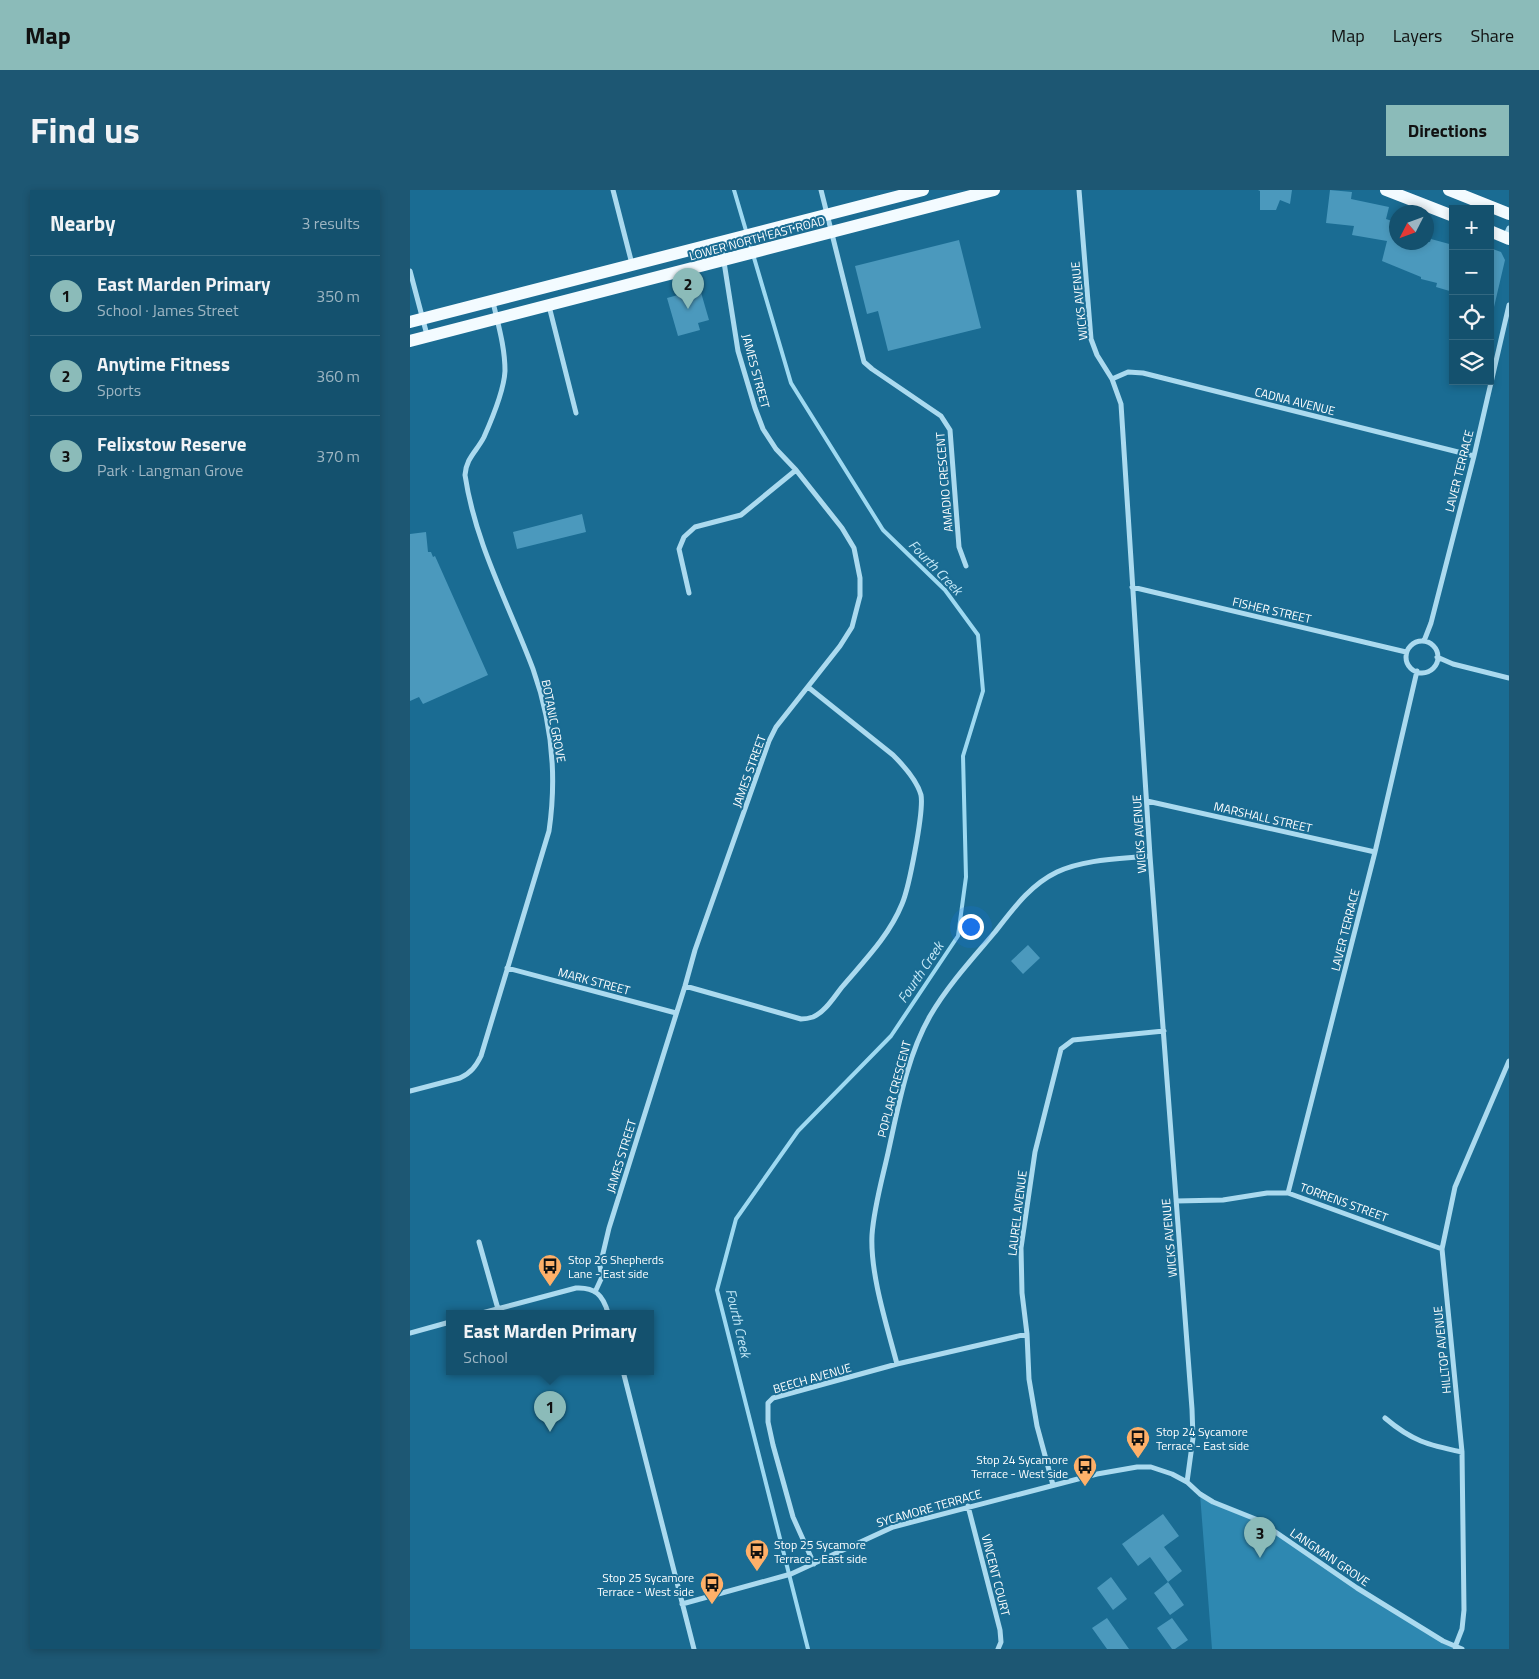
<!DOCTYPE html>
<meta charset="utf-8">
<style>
:root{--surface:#14516e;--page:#1d5773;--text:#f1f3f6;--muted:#9db5c2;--line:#336881;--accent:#8bbbb9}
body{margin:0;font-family:"Titillium Web",sans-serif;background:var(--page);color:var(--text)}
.controls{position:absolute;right:15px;top:15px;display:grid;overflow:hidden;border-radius:0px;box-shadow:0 2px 8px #0003}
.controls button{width:45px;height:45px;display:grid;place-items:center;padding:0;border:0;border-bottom:1px solid var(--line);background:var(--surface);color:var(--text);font:25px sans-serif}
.compass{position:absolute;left:979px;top:15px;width:45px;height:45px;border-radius:50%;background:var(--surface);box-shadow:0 2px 8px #0003;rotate:228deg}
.you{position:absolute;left:560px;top:736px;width:18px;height:18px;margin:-12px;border:4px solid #fff;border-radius:50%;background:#1a73e8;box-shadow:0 0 0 8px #1a73e833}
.badge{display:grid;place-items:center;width:32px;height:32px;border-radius:50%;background:var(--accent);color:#111;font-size:16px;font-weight:700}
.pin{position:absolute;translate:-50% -41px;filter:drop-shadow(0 1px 2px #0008)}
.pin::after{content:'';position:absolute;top:26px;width:18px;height:15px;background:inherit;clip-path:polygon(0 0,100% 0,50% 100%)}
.popup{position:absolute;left:36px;top:1120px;width:208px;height:65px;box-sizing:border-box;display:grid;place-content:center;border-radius:0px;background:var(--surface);filter:drop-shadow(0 1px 4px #0005);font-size:16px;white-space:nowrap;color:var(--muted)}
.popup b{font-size:19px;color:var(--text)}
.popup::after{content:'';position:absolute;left:50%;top:100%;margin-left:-10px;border:10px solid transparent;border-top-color:var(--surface)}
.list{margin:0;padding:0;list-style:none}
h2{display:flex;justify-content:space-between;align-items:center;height:65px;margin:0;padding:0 20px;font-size:21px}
h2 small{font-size:16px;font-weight:400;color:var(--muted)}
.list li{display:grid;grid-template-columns:32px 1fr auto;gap:15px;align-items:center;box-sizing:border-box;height:80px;padding:0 20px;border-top:1px solid var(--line)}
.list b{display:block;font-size:19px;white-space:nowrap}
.list p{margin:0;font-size:16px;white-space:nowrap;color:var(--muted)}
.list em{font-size:16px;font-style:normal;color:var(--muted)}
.icon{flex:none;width:28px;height:28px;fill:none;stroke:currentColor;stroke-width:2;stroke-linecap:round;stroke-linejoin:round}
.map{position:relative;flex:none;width:1099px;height:1459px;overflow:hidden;border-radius:0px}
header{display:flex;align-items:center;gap:30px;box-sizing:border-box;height:70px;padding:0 25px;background:var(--accent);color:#111}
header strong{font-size:24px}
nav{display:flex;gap:28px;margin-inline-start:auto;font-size:18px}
.intro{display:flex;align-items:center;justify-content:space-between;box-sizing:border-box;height:120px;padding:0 30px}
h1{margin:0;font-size:35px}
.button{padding:12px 22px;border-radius:0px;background:var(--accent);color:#111;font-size:18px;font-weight:700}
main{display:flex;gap:30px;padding:0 30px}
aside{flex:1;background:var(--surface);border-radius:0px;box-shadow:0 2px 8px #0003}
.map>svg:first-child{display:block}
</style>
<header>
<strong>Map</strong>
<nav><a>Map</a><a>Layers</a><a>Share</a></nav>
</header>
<div class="intro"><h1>Find us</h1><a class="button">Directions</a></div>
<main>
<aside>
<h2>Nearby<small>3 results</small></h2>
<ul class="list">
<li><span class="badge">1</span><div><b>East Marden Primary</b><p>School · James Street</p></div><em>350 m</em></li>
<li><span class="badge">2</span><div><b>Anytime Fitness</b><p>Sports</p></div><em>360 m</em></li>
<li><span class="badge">3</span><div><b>Felixstow Reserve</b><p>Park · Langman Grove</p></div><em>370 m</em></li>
</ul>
</aside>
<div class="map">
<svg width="1099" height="1459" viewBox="0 0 1099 1459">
<rect width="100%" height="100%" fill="#1a6c93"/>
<path fill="#2e88b1" d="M790,1304L848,1330L1033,1451L1052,1459H802Z"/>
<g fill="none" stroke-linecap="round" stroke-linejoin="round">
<path stroke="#9ed9f1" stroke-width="4" d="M324,0L381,193L473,340L535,400L568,445L573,501L553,566L556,687L548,746L481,846L388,941L326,1029L307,1100L398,1459"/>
</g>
<path fill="#4b99bd" d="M848,0H882L880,14L870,10L866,20H850V1Z
M920,0L942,2L941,9L979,17L976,29L982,31L983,29H986V52H1020L1021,49L1043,55V102L1026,97L1027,93L1011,89V87L972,71L977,51L942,45L944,36L916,33Z
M549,50L571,138L478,161L468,121L457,124L445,76Z
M1080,58L1091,62L1095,70L1084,117L1080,116Z
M290,99L299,130L288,133L290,140L268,146L257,108Z
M172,324L176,342L107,359L103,342Z
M16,342L18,362H21L23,367L25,366L78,485L13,514L9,507L0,511V344Z
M618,755L630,768L613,784L601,771Z
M753,1324L769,1346L754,1357L772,1381L758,1392L740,1367L728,1376L712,1354Z
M701,1387L717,1409L703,1420L687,1398Z
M758,1392L774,1415L760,1425L744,1403Z
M697,1428L719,1459H697L682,1438Z
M762,1428L778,1450L765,1459H762L747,1438Z"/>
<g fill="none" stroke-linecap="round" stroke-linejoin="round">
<path stroke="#abdaef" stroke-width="5" d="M203,0L222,74
M411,0L454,172L462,179L531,226L540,240L549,357L556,376
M669,0L681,149L687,165L702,189L711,214L740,666L782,1219L783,1248L777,1292
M1095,47L1099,38
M0,81L17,145
M139,116L166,223
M702,189L718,182L733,183L1064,266
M722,397L996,462
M279,403L269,359L274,347L285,337L331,325L386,280
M1014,451L1021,433L1064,266L1099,115
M996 467a16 16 0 1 1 32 0a16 16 0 1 1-32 0Z
M1027,467L1043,474L1099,488
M737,611L965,662
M97,778L266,823
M275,796L391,829C395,829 400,828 403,827C415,822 424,807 432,797C454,771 479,746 492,714C499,698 514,621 511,605C507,590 494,576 483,565L398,497
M0,901L50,888C61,883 66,876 71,866L139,641C147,586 142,532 123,479C99,415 65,353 55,285C56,268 67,261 74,247C82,229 94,201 95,181C95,157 88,134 83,112
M878,1003L965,662L1007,481
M766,1011L813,1010L857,1003H878L1032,1059
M69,1052L88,1119
M185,1102L192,1087L190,1076L199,1038L275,796L285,760L359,551L366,537L430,456L442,437L450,406V388L444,358L432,338L386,280L366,259L353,239L345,218L328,161L311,53
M72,1123L166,1098C185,1097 193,1105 198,1123
M0,1143L40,1132
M487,1174C477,1136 460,1084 462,1045C464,1017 472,990 478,963C488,918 497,866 520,826C538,795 563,768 585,742C603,719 620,695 647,682C675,669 710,669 740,666
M213,1181L284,1459
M975,1228C1002,1251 1018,1255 1052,1262
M643,1295L627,1236L619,1189L617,1144L612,1103L611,1058L625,962L651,859L663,850L754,841
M558,1316L590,1440L591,1452L588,1459
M404,1374L383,1327L363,1255L358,1232V1213L363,1208L487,1174L617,1144
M272,1414L381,1384L483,1337L687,1284L727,1277H741L762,1284L777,1292L790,1304L803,1312L848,1330L947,1398L1033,1451L1052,1459
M1045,1457L1052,1439L1054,1420L1052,1262L1032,1059L1045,997L1099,871"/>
<path stroke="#f3fbff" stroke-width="12" d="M976,0L1043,26
M1039,0L1099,24
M1080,41L1099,49
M0,132L513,0
M0,151L584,0"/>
</g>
<defs>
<g id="bus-pin" transform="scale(1.25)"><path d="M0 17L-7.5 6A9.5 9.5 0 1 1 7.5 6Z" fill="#ffb069" stroke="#1a6c93"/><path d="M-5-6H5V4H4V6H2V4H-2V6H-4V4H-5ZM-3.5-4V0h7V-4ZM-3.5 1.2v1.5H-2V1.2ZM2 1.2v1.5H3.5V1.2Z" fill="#111"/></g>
</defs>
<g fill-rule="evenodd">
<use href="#bus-pin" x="140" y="1076"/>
<use href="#bus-pin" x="728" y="1248"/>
<use href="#bus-pin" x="675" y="1276"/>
<use href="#bus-pin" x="347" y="1361"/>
<use href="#bus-pin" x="302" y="1394"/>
</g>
<g text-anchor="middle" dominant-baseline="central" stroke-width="4" stroke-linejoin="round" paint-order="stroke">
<g font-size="12" fill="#fff" stroke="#1a6c93">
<text transform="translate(347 48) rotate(-15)">LOWER NORTH EAST ROAD</text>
<text transform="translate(669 111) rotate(-96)">WICKS AVENUE</text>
<text transform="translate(346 181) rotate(75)">JAMES STREET</text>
<text transform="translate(885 211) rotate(14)">CADNA AVENUE</text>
<text transform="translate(1049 281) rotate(-76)">LAVER TERRACE</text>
<text transform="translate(534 292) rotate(-95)">AMADIO CRESCENT</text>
<text transform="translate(862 420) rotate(13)">FISHER STREET</text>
<text transform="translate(144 531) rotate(79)">BOTANIC GROVE</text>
<text transform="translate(339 581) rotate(-70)">JAMES STREET</text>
<text transform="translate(853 627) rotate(13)">MARSHALL STREET</text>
<text transform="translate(729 644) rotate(-94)">WICKS AVENUE</text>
<text transform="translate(935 740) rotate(-76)">LAVER TERRACE</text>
<text transform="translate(184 791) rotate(15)">MARK STREET</text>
<text transform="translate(484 899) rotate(-75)">POPLAR CRESCENT</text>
<text transform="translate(211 966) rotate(-73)">JAMES STREET</text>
<text transform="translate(934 1012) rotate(20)">TORRENS STREET</text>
<text transform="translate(607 1023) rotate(-83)">LAUREL AVENUE</text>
<text transform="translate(759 1048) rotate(-95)">WICKS AVENUE</text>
<text transform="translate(1032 1160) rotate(-96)">HILLTOP AVENUE</text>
<text transform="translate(402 1188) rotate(-16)">BEECH AVENUE</text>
<text transform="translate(519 1318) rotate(-16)">SYCAMORE TERRACE</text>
<text transform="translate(920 1367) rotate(34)">LANGMAN GROVE</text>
<text transform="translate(586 1385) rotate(76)">VINCENT COURT</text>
</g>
<g font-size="12" fill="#fff" stroke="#1a6c93" text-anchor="start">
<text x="158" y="1069">Stop 26 Shepherds<tspan x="158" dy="14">Lane - East side</tspan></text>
<text x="746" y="1241">Stop 24 Sycamore<tspan x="746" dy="14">Terrace - East side</tspan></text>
<text x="658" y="1269" text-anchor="end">Stop 24 Sycamore<tspan x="658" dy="14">Terrace - West side</tspan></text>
<text x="364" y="1354">Stop 25 Sycamore<tspan x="364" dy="14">Terrace - East side</tspan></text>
<text x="284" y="1387" text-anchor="end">Stop 25 Sycamore<tspan x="284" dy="14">Terrace - West side</tspan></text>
</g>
<g font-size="14" font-style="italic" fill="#c5e9f8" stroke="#1a6c93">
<text transform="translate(526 377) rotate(46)">Fourth Creek</text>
<text transform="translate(510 782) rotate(-56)">Fourth Creek</text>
<text transform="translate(329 1133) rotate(77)">Fourth Creek</text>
</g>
</g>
</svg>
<div class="controls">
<button>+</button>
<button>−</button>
<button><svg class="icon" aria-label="locate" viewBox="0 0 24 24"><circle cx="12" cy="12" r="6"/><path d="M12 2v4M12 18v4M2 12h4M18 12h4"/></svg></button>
<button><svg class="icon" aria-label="layers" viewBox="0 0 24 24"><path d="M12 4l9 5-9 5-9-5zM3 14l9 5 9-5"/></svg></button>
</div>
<svg class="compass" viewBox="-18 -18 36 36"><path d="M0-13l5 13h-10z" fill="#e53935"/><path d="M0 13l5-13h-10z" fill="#9db5c2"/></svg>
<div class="you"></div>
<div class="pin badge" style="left:140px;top:1242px">1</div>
<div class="popup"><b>East Marden Primary</b>School</div>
<div class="pin badge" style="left:278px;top:119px">2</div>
<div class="pin badge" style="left:850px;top:1368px">3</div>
</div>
</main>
